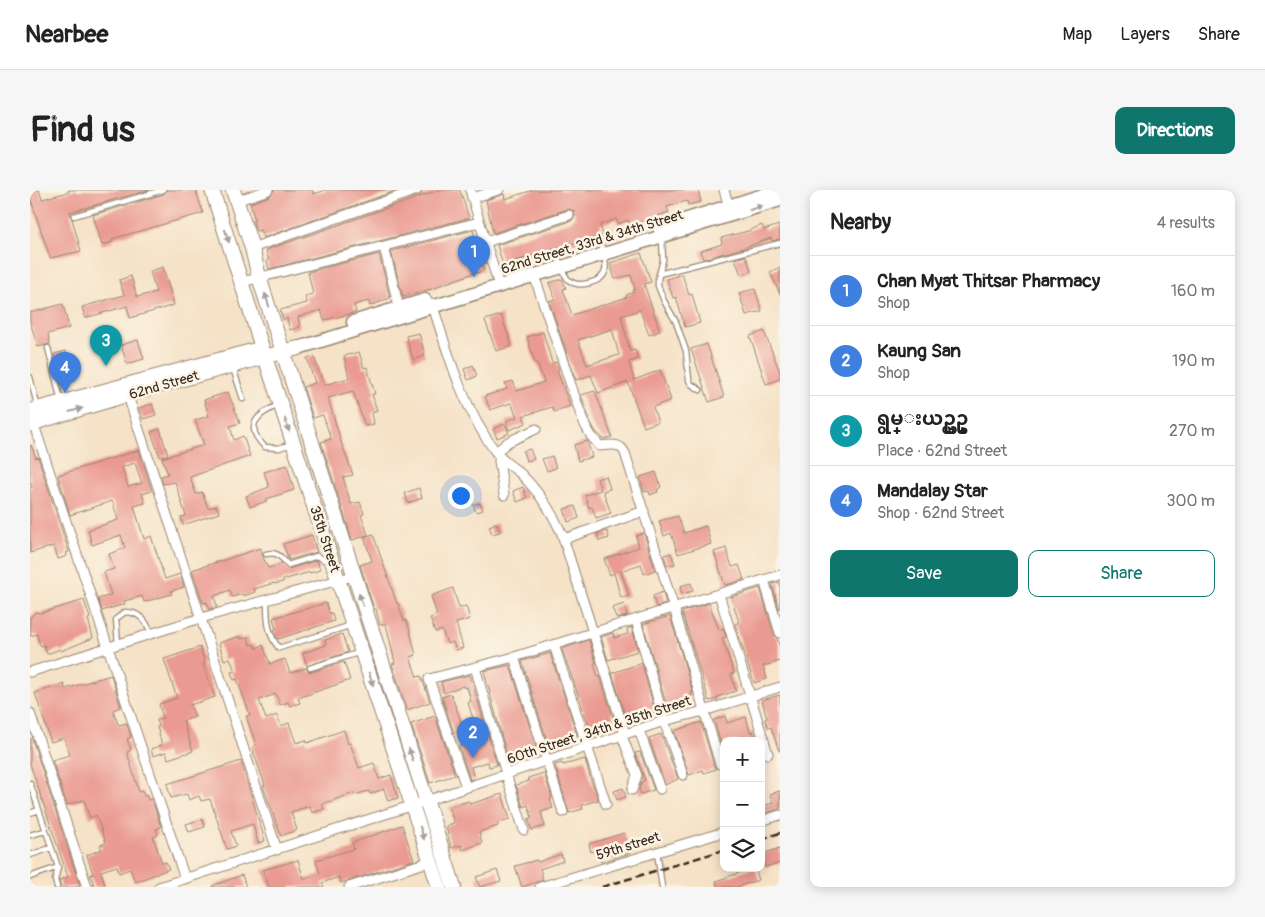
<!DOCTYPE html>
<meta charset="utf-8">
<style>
:root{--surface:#fff;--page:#f6f6f6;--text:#222;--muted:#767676;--line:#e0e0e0;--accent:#0f766e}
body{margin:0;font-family:Pangolin,"Noto Sans Myanmar",sans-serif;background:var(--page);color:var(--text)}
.controls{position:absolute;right:15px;bottom:15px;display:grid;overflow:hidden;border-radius:10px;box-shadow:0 2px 12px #0003}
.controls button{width:45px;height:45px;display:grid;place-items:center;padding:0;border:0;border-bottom:1px solid var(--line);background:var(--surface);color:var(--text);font:25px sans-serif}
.you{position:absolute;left:430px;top:305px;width:18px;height:18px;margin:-12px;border:4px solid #fff;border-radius:50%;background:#1a73e8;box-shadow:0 0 0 8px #1a73e833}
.badge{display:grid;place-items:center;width:32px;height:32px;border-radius:50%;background:var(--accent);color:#fff;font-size:16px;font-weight:700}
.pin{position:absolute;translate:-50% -41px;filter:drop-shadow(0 1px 2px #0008)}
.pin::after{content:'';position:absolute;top:26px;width:18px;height:15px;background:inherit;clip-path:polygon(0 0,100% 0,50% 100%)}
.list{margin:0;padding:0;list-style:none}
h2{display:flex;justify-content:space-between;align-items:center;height:65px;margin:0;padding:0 20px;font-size:21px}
h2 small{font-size:16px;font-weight:400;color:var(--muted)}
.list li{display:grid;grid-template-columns:32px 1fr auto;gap:15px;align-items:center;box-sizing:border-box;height:70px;padding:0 20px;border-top:1px solid var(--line)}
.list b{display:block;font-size:19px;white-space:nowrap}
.list p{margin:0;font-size:16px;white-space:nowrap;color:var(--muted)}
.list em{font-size:16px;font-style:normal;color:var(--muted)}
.actions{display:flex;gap:10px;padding:15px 20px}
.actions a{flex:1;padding:11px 0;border:1px solid var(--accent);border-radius:10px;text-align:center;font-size:18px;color:var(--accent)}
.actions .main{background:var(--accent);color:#fff}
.icon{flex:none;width:28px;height:28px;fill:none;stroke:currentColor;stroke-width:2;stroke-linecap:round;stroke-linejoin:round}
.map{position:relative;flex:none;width:750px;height:697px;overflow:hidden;border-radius:10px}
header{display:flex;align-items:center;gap:30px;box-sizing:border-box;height:70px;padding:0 25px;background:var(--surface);border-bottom:1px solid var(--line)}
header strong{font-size:24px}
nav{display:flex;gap:28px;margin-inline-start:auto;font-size:18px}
.intro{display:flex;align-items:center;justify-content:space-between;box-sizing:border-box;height:120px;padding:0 30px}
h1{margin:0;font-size:35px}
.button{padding:12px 22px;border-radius:10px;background:var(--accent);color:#fff;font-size:18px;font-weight:700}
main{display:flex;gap:30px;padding:0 30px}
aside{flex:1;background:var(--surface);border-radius:10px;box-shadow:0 2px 12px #0003}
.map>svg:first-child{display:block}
</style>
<header>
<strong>Nearbee</strong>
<nav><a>Map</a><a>Layers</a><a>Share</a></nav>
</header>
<div class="intro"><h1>Find us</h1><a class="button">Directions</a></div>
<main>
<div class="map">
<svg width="750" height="697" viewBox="0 0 750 697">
<rect width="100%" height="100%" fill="#fcf5e5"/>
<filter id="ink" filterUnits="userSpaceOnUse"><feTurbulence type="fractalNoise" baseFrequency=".02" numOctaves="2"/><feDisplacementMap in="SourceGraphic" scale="10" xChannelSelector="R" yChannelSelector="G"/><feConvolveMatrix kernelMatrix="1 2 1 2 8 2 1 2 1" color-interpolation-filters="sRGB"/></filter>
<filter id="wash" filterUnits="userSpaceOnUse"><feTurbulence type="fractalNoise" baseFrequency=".0096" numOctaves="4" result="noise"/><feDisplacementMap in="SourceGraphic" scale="20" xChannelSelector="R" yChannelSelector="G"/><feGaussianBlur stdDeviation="1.12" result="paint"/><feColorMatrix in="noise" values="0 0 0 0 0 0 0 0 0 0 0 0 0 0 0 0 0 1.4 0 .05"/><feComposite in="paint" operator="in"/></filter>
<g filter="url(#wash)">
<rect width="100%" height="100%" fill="#f5e2c7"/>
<g id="blocks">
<path fill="#ea9a91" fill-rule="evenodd" d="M0,0H9L12,9L39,2L38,0H119L40,22L51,61L20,68L1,10Z
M137,0H166L173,23L82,49L83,52L72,55L63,25L134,4Z
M244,0H282L284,4L296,0H368L233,48L230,40L226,41L223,31L225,30L220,13L240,6Z
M409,0H430L439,28L239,79L237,70H239L236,60Z
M503,0H668L671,12L658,15L657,11L637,17L639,22L600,36L598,30L588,34L586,29L570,35L573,45L545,55L544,53L473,75L467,55L541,31L545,27L544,21L538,19L463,43L456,10L474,4L475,9Z
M732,35L734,40L749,35L750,49L742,51L741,48L713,58L673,69L670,61L692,54L691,48L718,41Z
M443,40L454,80L447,83V82L408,96V97L373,107L361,61Z
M611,63L621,92L614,94L630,141L619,145L610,120L591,126L600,161L605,160L608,169L599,172L604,190L630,180L641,210L623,217L628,232L614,237L598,192L568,203L561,185L546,190L519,111L525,109L519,93L532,89L536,98L533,99L542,125L597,107L596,105L604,102L603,100L605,99L601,85L585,89L580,73ZM582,139L589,165L557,175L548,150Z
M349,64L360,108L340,116L339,111L324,115L326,122L308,127L294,130L291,120L268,127L270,137L260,140L257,128L253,130L250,120L277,113L275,106L283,104L278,82Z
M716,66L721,81L711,85L705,69Z
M133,77L144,115L100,128L97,116L55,128L52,117L94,105L89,90L101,86L107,107L126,102L120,81Z
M750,77V104L740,82Z
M652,84L659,105L662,104L670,133L655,137L646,107L643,108L637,89Z
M725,99L732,121L716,125L709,103Z
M33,114L39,138L18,144L20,154L8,157L0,132V123Z
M471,125L482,156L466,161L455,130Z
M734,141L750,182V189L736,194L720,146Z
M513,142L522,173L526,172L529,180H527L540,216L524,222L522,217L493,226L496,233L479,240L476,231L487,227L481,213L460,220L455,206L477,199L475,193L483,191L487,201L514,192L507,173H505L497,147Z
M389,143L395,166L383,170L376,146Z
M108,150L114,169L97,174L91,155Z
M677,154L694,207L679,212L661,159Z
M36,161L45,191L32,195L24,164Z
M329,162L334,178L337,177L345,204H342L347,221L342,223L344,234L335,236L323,201L298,208L311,252L323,285L313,287L321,314L330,312L334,324L331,325L338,345L322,350L291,252L301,249L293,225L283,228L273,197L285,193L277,168L284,166L294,195L319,188L314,166Z
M443,175L447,186L438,190L434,179Z
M565,201L582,247L574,249L566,242L560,231L551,205Z
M198,202L210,233L200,236L204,250L213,246L220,266L160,287L166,304L172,302L178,318L187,316L189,323L153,335L151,327L156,326L145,292L133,294L131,286L138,284L132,268L174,255L165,230L179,226L174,210Z
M122,214L126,225L113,229L109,218Z
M475,234L479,243L467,248L463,239Z
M130,239L138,265L130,267L121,242Z
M557,251L562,267L548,271L544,255Z
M0,255H1L6,268L8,267L39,362L36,363L37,366L28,369L24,356L0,363V298L2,297L0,291Z
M500,259L504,269L496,271L493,261Z
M109,260L122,301L112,304L115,313L104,316L114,349L121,346L135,389L150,384L154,397L141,401L142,404L114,412L112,406L94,411L95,414L72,421L68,409L81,405L74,382L84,379L79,364L95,358L91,345L62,355L58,340L88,330L83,313L82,311L40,325L28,285ZM105,273L112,293L98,297L92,277Z
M522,266L526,278L517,281L512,269Z
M257,275L264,300L236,309L237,311L220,317L216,306L239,297L234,282Z
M626,282L631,297L627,300L628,302L620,305L619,301L614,302L610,287Z
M576,286L580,299L573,301L581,323L566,328L562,317L559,318L555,305L571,300L567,289Z
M493,297L497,308L487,312L483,301Z
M389,298L392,308L378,313L375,303Z
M450,313L453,320L446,322L443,315Z
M545,316L549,328L538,332L534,319Z
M648,326L654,343L676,336L681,354L648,364L641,343L634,346L629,331Z
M467,333L470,342L462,344L459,336Z
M577,341L579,348L569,351L567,344Z
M614,343L625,380L614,384L611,374L591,381L599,406L591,408L584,383L580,385L574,369L609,357L606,346Z
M343,344L367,414L368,413L374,431L376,430L379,438L386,465L380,467L387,487L391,486L400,512L377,520L362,474L365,473L356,434L350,435L346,419H344L330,375L342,371L334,347Z
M282,345L287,362L259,370L253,354Z
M231,358L232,365L238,378L252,374L259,379L287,370L290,380L280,383V382L253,390V392L244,394V393L224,399L225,402L214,406L213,404L202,407L200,400L184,406L187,417L179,419L177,412L173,413L162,380Z
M696,358L702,377L709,375L714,390L695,395L684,362Z
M641,363L645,374L637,376L634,365Z
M750,392V419H749L742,394Z
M661,393L663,401L652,404L650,396Z
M423,398L429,418L436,416L440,429L426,433L433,458L426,460L423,452L417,454L412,440L405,442L400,428L407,425L401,406Z
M730,398L744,445L747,448L750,457V471L733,476L737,489L724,493L705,434L709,432L701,407Z
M633,402L636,414L626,417L623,406Z
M54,410L60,428L58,429L63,448L31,461L30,459L17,464L14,455L10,456L7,444L0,446V427L6,422L11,423Z
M296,413L299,423H302L304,431L248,449L244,440L246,439L243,428Z
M679,413L689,440L693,438L696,447L692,448L704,483L701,484L706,501L687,507L688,509L679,511L652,422Z
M594,414L597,426L587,429L582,418Z
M640,426L663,503H661L662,506L639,515L640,516L637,517L613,434Z
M602,437L608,461L578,470L571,447L583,443L584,448L598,444L597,439Z
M312,444L318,462L277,476L273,463L296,455L295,450Z
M210,446L211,449L218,447L220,455L224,454L226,458L233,455L240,474L255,469L260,483L276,478L278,481L281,482L314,472L320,490L268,508L270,513L260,516L258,512L250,515L246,504L229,510L236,529L247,525L251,536L259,533L266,553L276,550L277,553L314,540L318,554L320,553L329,578L344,573L349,589L361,585L368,608L358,611L354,599L340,604L339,601L324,605V603L292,614L294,619L282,623L280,616L261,622L267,640L251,646L233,596L235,595L222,558L226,555L216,526L220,525L207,489L204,490L201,482L205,481L200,468L194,470L189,453Z
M559,450L566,473L564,474L568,487L570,486L585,534L561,542L532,459Z
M170,457L175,473L173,474L185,507L160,515L165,527L153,531L163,561L138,569L136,562L123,566L121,559L132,555L127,537L129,536L127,530L133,528L129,514L147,508L134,469Z
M520,463L547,545L518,554L492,471Z
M612,473L625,522L597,531L582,483Z
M480,475L506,557L477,566L454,481Z
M81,485L91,517L83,520L88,534L89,535L96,533L97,535L101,547L97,549L101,560L97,562L109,602L113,601L114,606H117L118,610L122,609L131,637L126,639L128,645L123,647L132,673L136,672L139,679L105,692L100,679L89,683L87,676L71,681L75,695L65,697L60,685L63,684L57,665L72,659L70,655L76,653L66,625L60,628L54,610L37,615L22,570L40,565L34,548L21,552L5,503L34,494L35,499Z
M440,485L467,575L459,577L458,572L454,573L441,577L444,588L440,590L429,556L450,550L438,513L441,511L437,497L434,498L433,496L414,503L411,492Z
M421,504L434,540L424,543L412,507Z
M750,505V561H749L741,537L738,538L735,529L737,528L732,510Z
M405,526L425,585L400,593L381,534Z
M695,526L697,533L716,527L720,542L723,541L726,551H694V565L684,530Z
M671,532L684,576L686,579L674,583L673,580L659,585L644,541Z
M631,544L648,589L635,595L619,548Z
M0,549H2L50,696L46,697H31L29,690L38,687L0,574Z
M610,562L624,600L611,604L609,599L612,591L615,590L605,563Z
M555,569L562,594H563L568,610L552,615L553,619L539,623L525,575L532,573L533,575L537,574Z
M211,571L235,651L228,653L223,634L201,641L206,656L197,659L180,609L171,611L169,606L159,610L157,604L141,608L137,594Z
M514,583L522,608L520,609L523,618L511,622L515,636L502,640L498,629L502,628L498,615L493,617L486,595L499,591L498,588Z
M593,598L596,607L587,610L584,601Z
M750,601V619L735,623L733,616L743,613L740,604Z
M472,604L480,629L467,633L468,636L449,642L452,653L432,660L431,655L421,658L416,636L424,633L419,617L439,611L440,614Z
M172,629L175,637L159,642L156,634Z
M372,635L384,670L311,693L309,687L292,693L294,697H239L233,680L268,670L274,689L290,684L286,670L324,659L322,653Z
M594,643L600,663L571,672L567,660L561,662L559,654Z
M750,658V673L735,677L732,664Z
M531,664L533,671L510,679L513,690L492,697L485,676L507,670L508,672Z
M723,678H725L729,690L706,697H688L686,691Z
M467,680L471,691L450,697L446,687Z
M212,685L216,697H182V696Z"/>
</g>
</g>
<g filter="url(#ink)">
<use href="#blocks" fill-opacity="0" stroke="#988672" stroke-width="1"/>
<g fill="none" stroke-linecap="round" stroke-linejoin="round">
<g stroke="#988672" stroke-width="7">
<path id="service" d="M44,26L133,0
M632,49L633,70L628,89V96L634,111L646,132L656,161L659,190L661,194L670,200
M529,70C531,77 534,87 540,91C549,98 573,92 575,81C577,74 574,64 572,57
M629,84L750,53
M18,158L31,211
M203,178L213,209
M0,187L8,218
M249,215C227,224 213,236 235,257L249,258L262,254
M236,364C247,361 251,367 258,375L287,366L298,372
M237,410C237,428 237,444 249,458L322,435
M88,454L86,429L95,422C109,422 117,431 121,444
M280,478L331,462
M0,593L28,677L25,690L27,697
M0,623L9,620
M0,645L15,641
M627,662L632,697
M0,665L21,658
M0,687L28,677"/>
</g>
<g stroke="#988672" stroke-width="11">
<path id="minor" d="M440,0L469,96
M694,0L700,20
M442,8L469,0
M206,11L238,0
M456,52L539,25
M354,57L370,122
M222,58L387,0
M504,85L553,231L561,246L570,256C580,255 590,252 595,263L644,418L690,574
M212,92L449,32
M402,113C418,164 433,218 465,261C472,271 482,276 491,284C508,301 522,322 532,344L595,544
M96,200L247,660
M2,229L155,689
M466,262L478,252L506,239
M469,271L474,305
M534,349L614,321
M734,390L750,443
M689,404L738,564
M606,430L634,531L653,585
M524,455L576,614
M484,467L533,622
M445,477L476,584L494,640
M0,482L171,428L323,386
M0,523L57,697
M609,540L630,599
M592,546L607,585L602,600
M436,597L399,489L484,467L750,385
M731,631L750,625
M129,697L396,611L634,531L674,521L750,497
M319,697L401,671
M510,697L694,642"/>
</g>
<g stroke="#988672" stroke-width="15">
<path id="secondary" d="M629,38L749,0
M323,132L395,110
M268,158L750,10"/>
</g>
<g stroke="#988672" stroke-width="16">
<path id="primary" d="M182,0L235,167L409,697
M203,0L222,58L229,87L424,697
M0,221L229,159
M0,234L123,197L268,158"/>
</g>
<use href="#service" stroke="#fff" stroke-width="4.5"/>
<use href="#minor" stroke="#fff" stroke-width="9"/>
<use href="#secondary" stroke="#fff" stroke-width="12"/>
<use href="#primary" stroke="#fff" stroke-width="14"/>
<path stroke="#3b2a1e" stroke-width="2.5" stroke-dasharray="8 4" stroke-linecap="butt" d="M731,649L750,643
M572,697L694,660"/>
</g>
<defs><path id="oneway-solid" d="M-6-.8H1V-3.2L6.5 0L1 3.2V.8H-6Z" transform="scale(1.25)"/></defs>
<g fill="#a79f9a">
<use href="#oneway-solid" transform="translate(726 18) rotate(-17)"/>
<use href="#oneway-solid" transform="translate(197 46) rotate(72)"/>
<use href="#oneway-solid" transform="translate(237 110) rotate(-108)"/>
<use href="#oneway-solid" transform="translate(46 220) rotate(-16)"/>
<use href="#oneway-solid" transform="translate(257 235) rotate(72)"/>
<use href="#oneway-solid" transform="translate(331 410) rotate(-108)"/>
<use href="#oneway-solid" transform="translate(341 489) rotate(72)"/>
<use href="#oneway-solid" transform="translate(381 565) rotate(-108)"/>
<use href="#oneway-solid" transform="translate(392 643) rotate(72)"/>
</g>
</g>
<g text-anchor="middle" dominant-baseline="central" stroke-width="5" stroke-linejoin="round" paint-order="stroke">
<g font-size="14" fill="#3b2a1e" stroke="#fcf5e5">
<text transform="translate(562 52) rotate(-17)">62nd Street, 33rd &amp; 34th Street</text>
<text transform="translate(134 195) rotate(-16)">62nd Street</text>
<text transform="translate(295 349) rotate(72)">35th Street</text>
<text transform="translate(569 540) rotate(-18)">60th Street , 34th &amp; 35th Street</text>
<text transform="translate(598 656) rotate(-17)">59th street</text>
</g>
</g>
</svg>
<div class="controls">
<button>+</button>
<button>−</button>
<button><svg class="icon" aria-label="layers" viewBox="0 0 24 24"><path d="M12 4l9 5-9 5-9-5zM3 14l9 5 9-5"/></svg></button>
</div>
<div class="you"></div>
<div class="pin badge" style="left:444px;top:87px;background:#3f7fe0">1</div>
<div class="pin badge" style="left:443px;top:568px;background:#3f7fe0">2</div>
<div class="pin badge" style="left:76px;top:176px;background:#0f9aa8">3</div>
<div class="pin badge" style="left:35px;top:203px;background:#3f7fe0">4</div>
</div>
<aside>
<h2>Nearby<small>4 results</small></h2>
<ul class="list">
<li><span class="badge" style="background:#3f7fe0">1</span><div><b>Chan Myat Thitsar Pharmacy</b><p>Shop</p></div><em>160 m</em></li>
<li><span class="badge" style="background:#3f7fe0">2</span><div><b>Kaung San</b><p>Shop</p></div><em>190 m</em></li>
<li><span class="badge" style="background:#0f9aa8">3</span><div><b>ရွမ္းယဥ္ယဥ္</b><p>Place · 62nd Street</p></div><em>270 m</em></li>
<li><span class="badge" style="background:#3f7fe0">4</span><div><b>Mandalay Star</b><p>Shop · 62nd Street</p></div><em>300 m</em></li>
</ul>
<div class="actions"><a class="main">Save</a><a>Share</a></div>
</aside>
</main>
